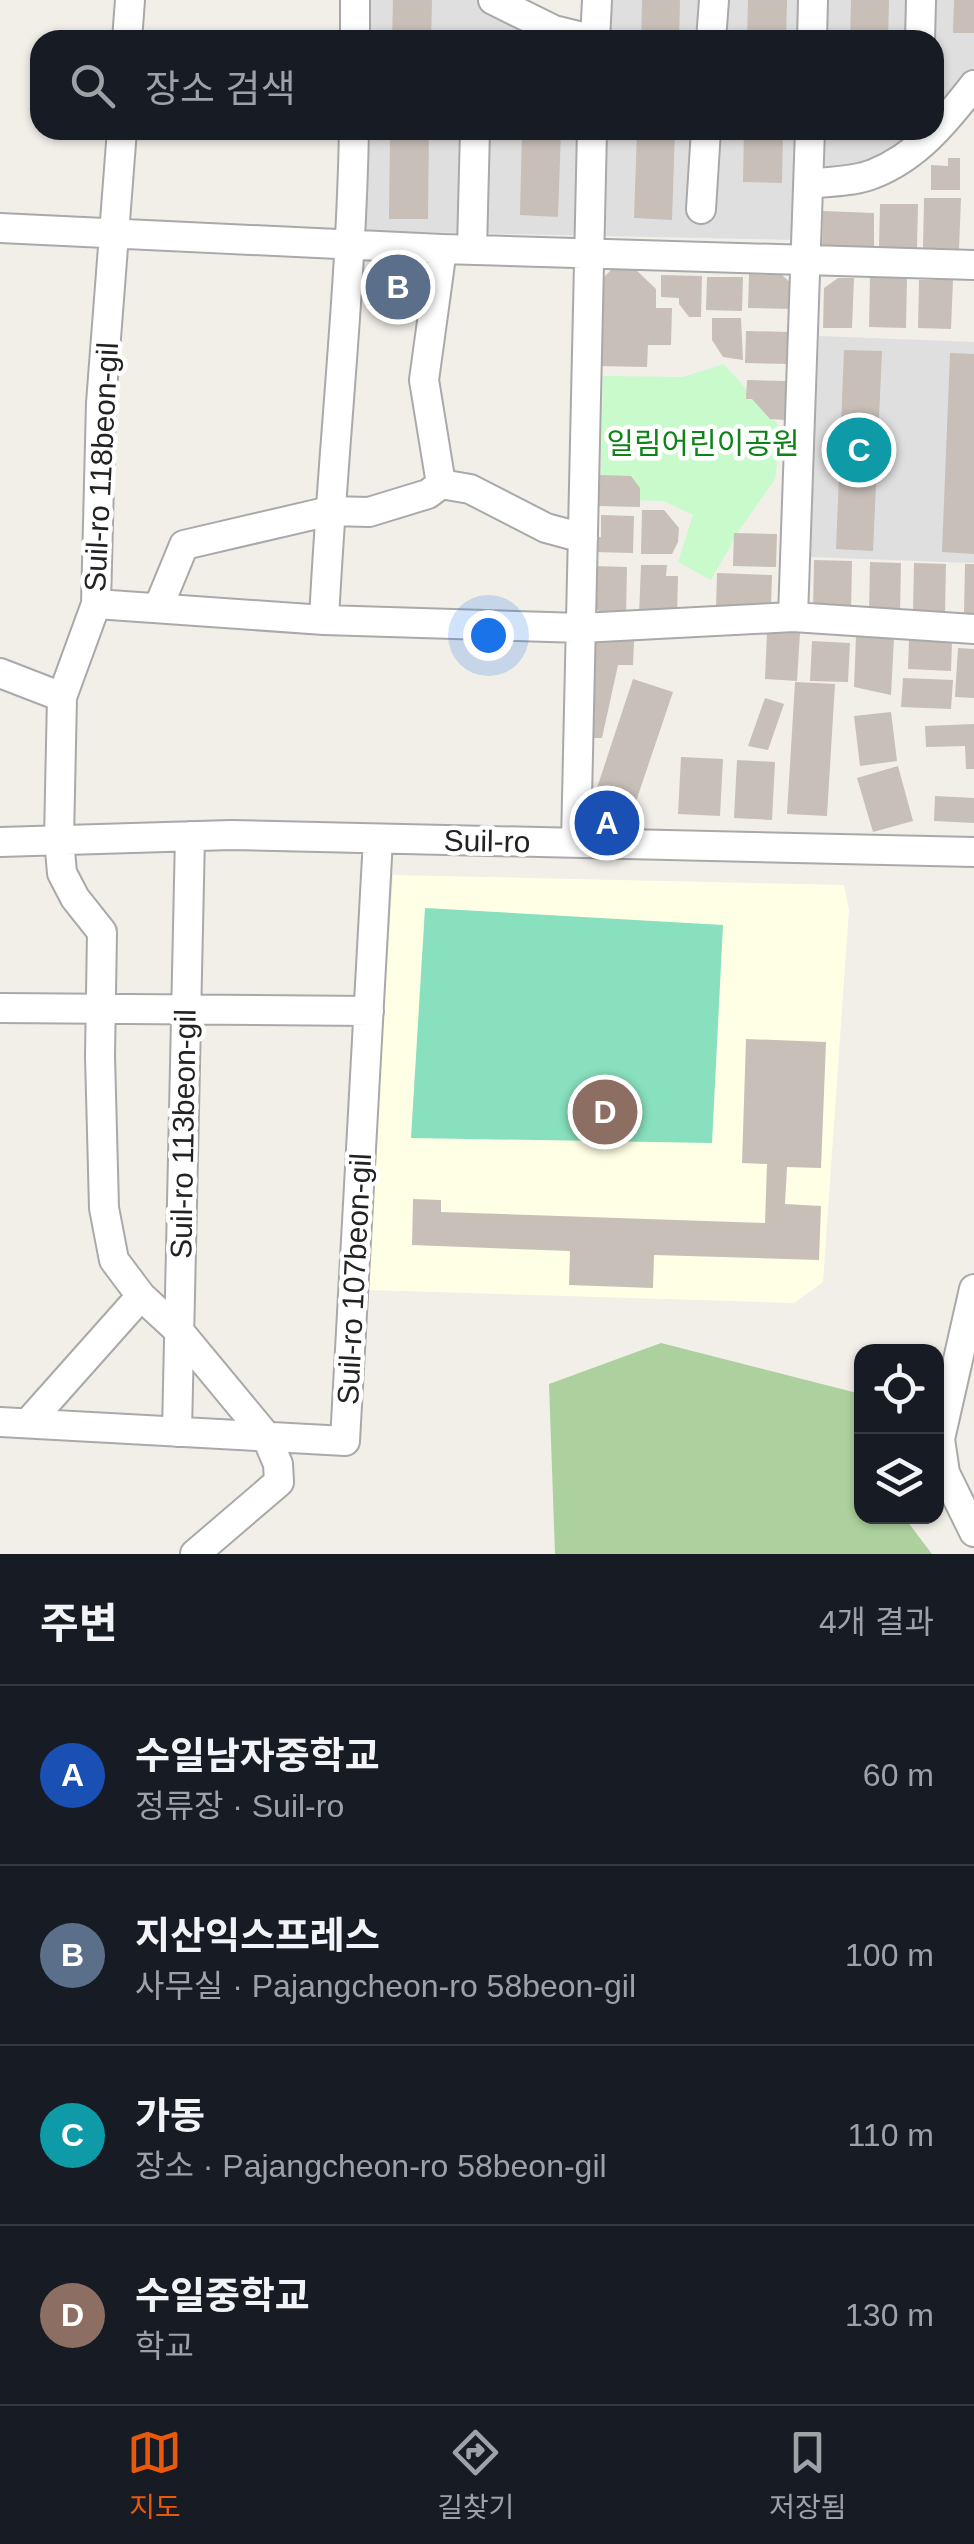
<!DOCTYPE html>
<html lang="ko">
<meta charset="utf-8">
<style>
:root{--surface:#171b24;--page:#20242c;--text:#f1f3f6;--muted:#9ea1a6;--line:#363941;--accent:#ea580c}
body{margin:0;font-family:Helvetica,"Noto Sans KR",sans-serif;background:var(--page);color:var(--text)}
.controls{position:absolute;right:30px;bottom:30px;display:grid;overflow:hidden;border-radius:20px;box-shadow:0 2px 8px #0004}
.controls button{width:90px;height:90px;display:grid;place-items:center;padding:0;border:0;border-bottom:2px solid var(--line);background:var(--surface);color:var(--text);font:50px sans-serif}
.you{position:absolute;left:488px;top:635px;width:35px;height:35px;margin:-25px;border:8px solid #fff;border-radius:50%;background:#1a73e8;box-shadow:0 0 0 15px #1a73e833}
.badge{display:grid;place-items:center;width:65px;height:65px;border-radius:50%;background:var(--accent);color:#fff;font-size:32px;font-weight:700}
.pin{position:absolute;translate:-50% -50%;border:5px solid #fff;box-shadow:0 2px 10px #0006}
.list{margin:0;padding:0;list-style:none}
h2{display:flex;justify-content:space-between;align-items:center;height:130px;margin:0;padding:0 40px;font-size:42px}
h2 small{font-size:32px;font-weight:400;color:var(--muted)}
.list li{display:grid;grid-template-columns:65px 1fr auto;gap:30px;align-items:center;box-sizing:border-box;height:180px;padding:0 40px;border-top:2px solid var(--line)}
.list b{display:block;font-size:38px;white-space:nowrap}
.list p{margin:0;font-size:32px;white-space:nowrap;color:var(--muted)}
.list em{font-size:32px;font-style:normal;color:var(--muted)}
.icon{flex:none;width:55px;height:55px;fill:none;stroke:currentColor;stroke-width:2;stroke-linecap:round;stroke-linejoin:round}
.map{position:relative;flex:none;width:974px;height:1554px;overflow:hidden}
.search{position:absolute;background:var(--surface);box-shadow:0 2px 8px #0004;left:30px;right:30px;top:30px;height:110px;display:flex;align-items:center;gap:25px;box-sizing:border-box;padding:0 35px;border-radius:30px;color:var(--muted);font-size:38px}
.sheet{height:850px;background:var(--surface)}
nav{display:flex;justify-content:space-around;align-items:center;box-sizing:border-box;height:140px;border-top:2px solid var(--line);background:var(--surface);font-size:28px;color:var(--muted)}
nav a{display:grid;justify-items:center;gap:5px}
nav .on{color:var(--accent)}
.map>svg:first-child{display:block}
</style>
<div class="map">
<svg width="974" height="1554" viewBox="0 0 974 1554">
<rect width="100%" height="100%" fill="#f2efe9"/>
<path fill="#e0dfdf" d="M362,0H482L577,40H362Z
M600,0H974V76L934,125V40H599Z
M362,130H928L867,170L803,180L800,240L362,231Z
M819,336L974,342V563L810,557Z"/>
<path fill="#ffffe5" d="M393,875L844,885L849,909L823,1282L794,1303L367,1290L369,1159L380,1065Z"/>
<path fill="#add19e" d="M661,1343L861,1394L862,1516L904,1517L932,1554H555L549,1384Z"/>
<path fill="#c8facc" d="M724,364L782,429L775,479L740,529L711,580L678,562L693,515L664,501L600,499L603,376L683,377Z"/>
<path fill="#88e0be" d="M425,908L723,925L712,1143L411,1138Z"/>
<path fill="#c7bfb8" d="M393,0H432L431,40H392Z
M642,0H680L679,40H641Z
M748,0H787L786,40H747Z
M851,0H889L888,40H850Z
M954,0H974V33H953Z
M390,130H429L428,219H389Z
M522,130H561L558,217L520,215Z
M637,130H675L672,220L634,218Z
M744,130H783L782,183L743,182Z
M848,130H886V140H848Z
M948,158H960V190H931V165L948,166Z
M924,198H961L959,249L923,248Z
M880,204H918L917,248L879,247Z
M823,211L874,213V248L822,247Z
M616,265H631L656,289V308H672L671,345H648L647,367L598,366L600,281Z
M749,274L782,275L794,286L793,309L748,308Z
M661,275L702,276L701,317H689L679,304V298L661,297Z
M870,276L907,277L906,328L869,327Z
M707,277H743L742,311L706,310Z
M838,278H854L852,328H823L824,288Z
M919,280H953L951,329L918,328Z
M712,318H741L743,360L723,357L712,340Z
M746,331L789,332V364L745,363Z
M844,350L882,351L873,551L836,549Z
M950,353L974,354V554L942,552Z
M747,380L787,381L786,420L770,419L752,399H746Z
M599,475L631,476L640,488V507L599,506Z
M642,510H664L679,528L678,542L672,554H641Z
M601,515L634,516L633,553L594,552L595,537H601Z
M734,533L777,534L776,567L733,566Z
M814,560L852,561L851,612L813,611Z
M870,562L901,563L900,613L869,612Z
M914,563L946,564L945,614L913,613Z
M965,564H974V613H964Z
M641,565H667L666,576H678L677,616L639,615Z
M593,566L627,567L626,615H605L592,606Z
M717,573L772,575L771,609L716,608Z
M767,632L800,633L797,681L765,679Z
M856,636L894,638L891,695L854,687Z
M597,640L634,641L633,665H618L602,738H584L586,651Z
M909,640L952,642L951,671L908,669Z
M812,641L850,643L848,682L810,681Z
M958,648L974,649V698L955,697Z
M903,678L953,680L951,709L901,707Z
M633,679L673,692L629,822L590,809Z
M795,682L835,684L827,816L787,814Z
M765,698L784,704L768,750L748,746Z
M891,712L897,761L860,766L854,716Z
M974,724V769H966L965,746L926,747L925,726Z
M681,757L723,759L720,816L678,814Z
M737,760L775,762L772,820L734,818Z
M898,766L913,821L873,832L857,778Z
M935,796L974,798V823L934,821Z
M746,1039L826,1042L821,1168L787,1167L785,1204L821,1206L819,1260L654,1255L653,1288L569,1285L570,1251L412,1245L413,1199L441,1200V1212L765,1223L767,1164L742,1163Z"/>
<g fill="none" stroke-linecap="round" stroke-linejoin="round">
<g stroke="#a9a9a9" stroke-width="32">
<path id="minor" d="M493,0L554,30L595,40L597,0
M127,40L130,0
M355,40V0
M711,40L714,0
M812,40L813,0
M920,40L921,0
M122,130L101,403L96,604L62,697L59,839L62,873L75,898L102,932L100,1056L104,1208L114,1260L141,1296L179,1331L266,1436L278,1464L279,1482L195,1554
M809,184C829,181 854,182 873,174C917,157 946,121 974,85
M701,209L706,130
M0,228L442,249L974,265
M472,249L475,130
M441,484L424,380L442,249
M96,604L324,620L581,628L793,617L974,629
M158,608L184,545L330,511L369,512L428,494L441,484L470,489L546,528L583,538
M793,617L810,130
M324,620C332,456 351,294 354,130
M0,673L62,697
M0,842L231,835L974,852
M576,843L592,130
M0,1008L369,1011
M974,1289L940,1439L945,1473L974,1532
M0,1422L345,1441L378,839
M28,1423L141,1296
M177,1432L190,836"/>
</g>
<use href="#minor" stroke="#fff" stroke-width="28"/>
</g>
<g text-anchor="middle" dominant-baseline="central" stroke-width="9" stroke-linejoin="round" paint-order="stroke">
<g font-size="30" fill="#0c8416" stroke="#fff">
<text x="703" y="443">일림어린이공원</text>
</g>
<g font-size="30" fill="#222" stroke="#fff">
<text transform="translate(101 467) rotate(-87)">Suil-ro 118beon-gil</text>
<text transform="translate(487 841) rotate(1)">Suil-ro</text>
<text transform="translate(183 1134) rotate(-89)">Suil-ro 113beon-gil</text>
<text transform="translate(354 1279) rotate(-87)">Suil-ro 107beon-gil</text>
</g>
</g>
</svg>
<div class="controls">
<button><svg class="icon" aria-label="locate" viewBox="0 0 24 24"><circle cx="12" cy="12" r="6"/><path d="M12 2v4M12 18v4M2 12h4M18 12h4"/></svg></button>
<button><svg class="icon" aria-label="layers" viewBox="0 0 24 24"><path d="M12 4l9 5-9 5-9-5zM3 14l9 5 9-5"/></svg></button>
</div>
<div class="you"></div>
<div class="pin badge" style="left:607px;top:823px;background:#1a4fb4">A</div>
<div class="pin badge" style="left:398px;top:287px;background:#5c6f8a">B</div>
<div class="pin badge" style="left:859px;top:450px;background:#0f9aa8">C</div>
<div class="pin badge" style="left:605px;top:1112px;background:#8d6e63">D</div>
<div class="search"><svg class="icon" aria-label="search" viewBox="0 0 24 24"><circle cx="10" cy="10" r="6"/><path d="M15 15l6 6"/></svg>장소 검색</div>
</div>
<section class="sheet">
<h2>주변<small>4개 결과</small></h2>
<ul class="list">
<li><span class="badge" style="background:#1a4fb4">A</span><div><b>수일남자중학교</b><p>정류장 · Suil-ro</p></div><em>60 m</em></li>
<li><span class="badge" style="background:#5c6f8a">B</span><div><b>지산익스프레스</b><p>사무실 · Pajangcheon-ro 58beon-gil</p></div><em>100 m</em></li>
<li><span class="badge" style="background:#0f9aa8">C</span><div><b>가동</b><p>장소 · Pajangcheon-ro 58beon-gil</p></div><em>110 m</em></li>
<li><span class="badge" style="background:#8d6e63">D</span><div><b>수일중학교</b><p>학교</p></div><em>130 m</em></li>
</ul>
</section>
<nav>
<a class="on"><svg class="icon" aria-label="map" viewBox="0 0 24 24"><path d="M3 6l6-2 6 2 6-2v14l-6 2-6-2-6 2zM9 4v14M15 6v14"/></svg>지도</a>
<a><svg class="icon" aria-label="directions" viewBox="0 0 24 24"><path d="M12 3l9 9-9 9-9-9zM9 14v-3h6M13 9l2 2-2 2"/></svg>길찾기</a>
<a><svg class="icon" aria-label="saved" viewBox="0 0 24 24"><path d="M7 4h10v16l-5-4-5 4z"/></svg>저장됨</a>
</nav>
